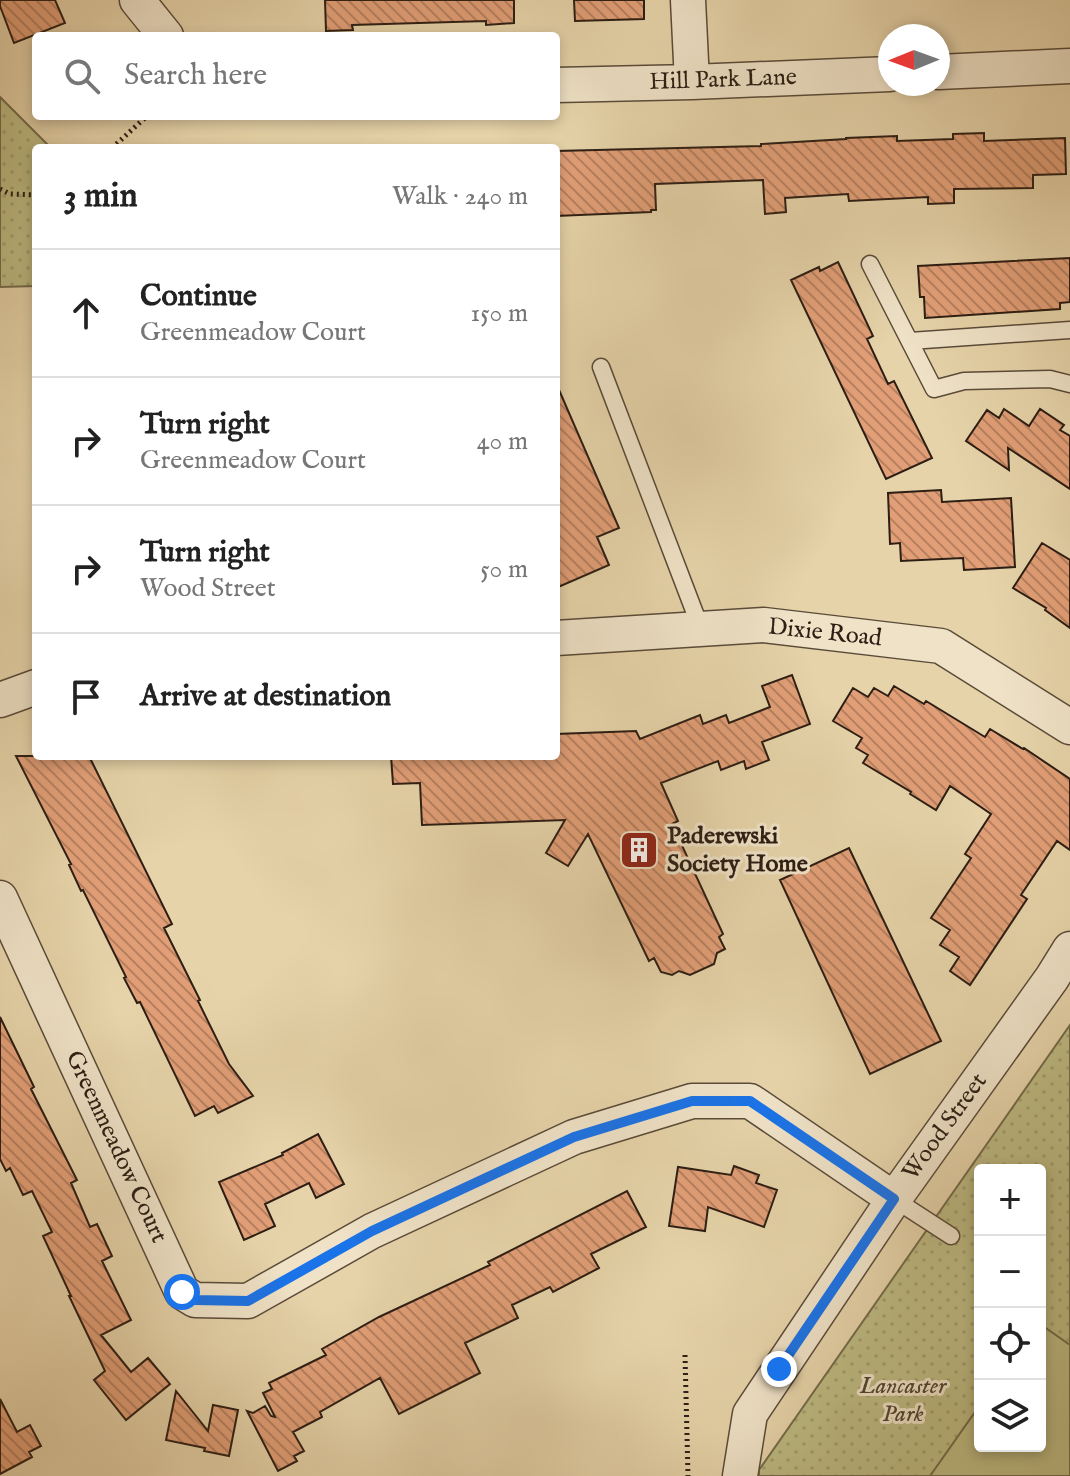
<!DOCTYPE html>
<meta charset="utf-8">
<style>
:root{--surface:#fff;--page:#f6f6f6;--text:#222;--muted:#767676;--line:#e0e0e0}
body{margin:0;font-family:"IM FELL English",serif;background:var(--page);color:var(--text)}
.controls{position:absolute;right:24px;bottom:24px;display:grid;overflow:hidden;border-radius:8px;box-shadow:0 4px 12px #0003}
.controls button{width:72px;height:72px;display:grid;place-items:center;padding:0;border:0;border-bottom:2px solid var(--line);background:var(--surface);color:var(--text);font:40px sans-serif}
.compass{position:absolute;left:878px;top:24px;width:72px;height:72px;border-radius:50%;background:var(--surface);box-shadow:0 4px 12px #0003;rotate:269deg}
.stop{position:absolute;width:24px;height:24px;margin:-18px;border:6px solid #1a73e8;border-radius:50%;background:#fff}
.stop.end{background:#1a73e8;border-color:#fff;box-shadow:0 2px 8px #0008}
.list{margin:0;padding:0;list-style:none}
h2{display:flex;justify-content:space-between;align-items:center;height:104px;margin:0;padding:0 32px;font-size:34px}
h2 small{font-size:26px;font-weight:400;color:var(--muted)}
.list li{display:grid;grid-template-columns:52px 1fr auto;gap:24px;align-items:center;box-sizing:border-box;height:128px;padding:0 32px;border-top:2px solid var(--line)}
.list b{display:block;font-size:30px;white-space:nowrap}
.list p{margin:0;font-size:26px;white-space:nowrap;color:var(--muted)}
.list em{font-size:26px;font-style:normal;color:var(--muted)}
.icon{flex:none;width:44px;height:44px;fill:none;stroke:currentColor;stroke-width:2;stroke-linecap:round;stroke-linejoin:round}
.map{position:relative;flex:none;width:1070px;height:1476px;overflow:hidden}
.search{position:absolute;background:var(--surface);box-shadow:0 4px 12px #0003;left:32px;top:32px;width:528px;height:88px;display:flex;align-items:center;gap:20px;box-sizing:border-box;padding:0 28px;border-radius:8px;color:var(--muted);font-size:30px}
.panel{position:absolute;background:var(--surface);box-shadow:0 4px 12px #0003;left:32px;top:144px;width:528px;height:616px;border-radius:8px}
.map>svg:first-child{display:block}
</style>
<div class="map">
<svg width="1070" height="1476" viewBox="0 0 1070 1476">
<defs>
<pattern id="park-dots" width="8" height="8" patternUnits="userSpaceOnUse" patternTransform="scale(2)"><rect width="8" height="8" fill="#bdba82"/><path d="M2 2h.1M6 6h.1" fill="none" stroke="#a39f6f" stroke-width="1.8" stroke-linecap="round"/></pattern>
<pattern id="building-back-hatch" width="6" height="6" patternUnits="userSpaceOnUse" patternTransform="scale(2)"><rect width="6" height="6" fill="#e29f77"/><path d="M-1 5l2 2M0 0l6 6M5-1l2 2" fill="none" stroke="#b78160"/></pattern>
</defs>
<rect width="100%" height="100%" fill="#e6d3a9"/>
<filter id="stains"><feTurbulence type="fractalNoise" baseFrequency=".0025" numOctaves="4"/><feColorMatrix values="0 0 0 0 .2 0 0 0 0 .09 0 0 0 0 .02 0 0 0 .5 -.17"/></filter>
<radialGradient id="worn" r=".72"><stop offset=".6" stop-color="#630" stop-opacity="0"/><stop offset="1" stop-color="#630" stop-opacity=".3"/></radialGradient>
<path fill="url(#park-dots)" stroke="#746c4b" stroke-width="2" fill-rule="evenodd" d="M0,97L51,148H36V286L0,287Z
M1070,1025V1476H759V1470ZM980,1170H1040V1446H980Z"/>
<path fill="#bdba82" stroke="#746c4b" stroke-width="2" d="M1040,1324L1070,1345V1476H930L980,1405V1446H1040Z"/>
<path fill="url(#building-back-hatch)" stroke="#2c1e14" stroke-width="2" d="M0,0H55L65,23L14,43L0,6Z
M325,0H514V23L486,25V21L352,25L353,30L326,31Z
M574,0H644V19L575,21Z
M984,133V141L1065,138L1066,174L1033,175V188L954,189V203L928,204V197L849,201L848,194L785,198L786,212L765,214L763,180L655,184L656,210H651V212L556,216V151L761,146V144L846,139V138L897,136V141L953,139V134Z
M1070,258V302L1060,303V309L925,318L924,297H920L918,266Z
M838,262L873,336L867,339L888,384L894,381L932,458L886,479L791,280L819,267L820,271Z
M556,383L619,528L597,537L609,565L556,588Z
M1004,409L1029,426L1040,409L1064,425L1060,430L1070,436V489L1008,448L1009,470L966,441L987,410L999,418Z
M941,490L942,502L1011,498L1015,567L964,570L963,558L901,561L900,543L890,544L888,493Z
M1042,543L1070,560V628L1045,610L1046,608L1013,588Z
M792,675L810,724L762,742L769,760L746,769L744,761L721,770L718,761L661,783L678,821L672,824L723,934L719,937L725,949L717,953L714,964L690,975L679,971L672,975L661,972L654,958L649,961L588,834L568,866L546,853L565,820L422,825L420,783L393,784L391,756H556V734L636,731L640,739L700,715L703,724L726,715L729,723L770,707L762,686Z
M894,686L924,704L926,701L985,737L990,729L1023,749L1024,748L1070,779V850L1057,841L1021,895L1027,899L970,985L950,971L959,957L940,945L950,930L931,918L971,858L965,854L991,814L950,786L936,810L910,794L911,792L863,763L868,755L856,748L862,738L833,721L853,688L868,697L874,688L888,696Z
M16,756H89L172,924L164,928L200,1000L198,1001L229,1064L253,1096L218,1113L214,1106L195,1116L140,1002L137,1003L124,978L126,977L83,890L81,891L69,865L71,864Z
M849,848L941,1041L870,1074L780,880Z
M0,1017L34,1087L31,1089L77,1180L71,1183L90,1227L97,1224L112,1256L102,1261L131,1320L101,1335L131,1372L148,1358L170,1384L126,1420L94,1380L105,1371L69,1296H71L43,1236L52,1232L32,1191L23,1195L10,1168L6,1171L0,1159Z
M318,1134L344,1184L316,1198L309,1183L265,1204L275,1226L244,1240L219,1182L283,1155L282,1153Z
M734,1166L759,1175L756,1183L777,1190L764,1227L708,1207L705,1231L669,1226L678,1167L731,1175Z
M627,1191L646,1227L591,1254L599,1268L553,1292L550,1287L512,1305L518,1318L465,1343L480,1373L399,1414L380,1378L320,1412L322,1417L293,1432L304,1451L294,1456L297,1461L278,1471L247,1411L253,1413L265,1406L271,1416L275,1417L263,1393L272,1389L269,1383L326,1355L322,1349L379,1317L490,1265L488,1262Z
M176,1391L208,1431L213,1405L238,1410L229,1456L204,1451L205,1448L166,1440Z
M0,1399L17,1432L30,1425L41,1446L29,1452L32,1457L0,1474Z"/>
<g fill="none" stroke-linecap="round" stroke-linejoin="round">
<g stroke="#5a4b39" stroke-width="19">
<path id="lane" d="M870,264L934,389L964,381L1050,379L1070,384
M910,341L1070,330
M601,367L701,629
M894,1199L951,1236"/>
</g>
<g stroke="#5a4b39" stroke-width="37">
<path id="street" d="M137,0L166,36
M688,0L692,82
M938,72L1070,66
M556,85L692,82L890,74
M556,638L764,625L941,646L1070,727
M0,700L36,687
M0,898L182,1292L195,1300L248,1301L372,1231L574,1137L692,1101H750L894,1199
M740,1476L750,1414L894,1199L1052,978L1070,949"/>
</g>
<path stroke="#2c1e14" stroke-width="5" stroke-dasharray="2 4" stroke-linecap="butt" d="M112,148L147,116
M0,189L10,194L36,195
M685,1355L688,1476"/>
<use href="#lane" stroke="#efe2c7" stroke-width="16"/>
<use href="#street" stroke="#efe2c7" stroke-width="34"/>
</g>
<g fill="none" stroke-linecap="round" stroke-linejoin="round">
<path stroke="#1a73e8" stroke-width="10" d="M182,1292L195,1300L248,1301L372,1231L574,1137L692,1101H750L894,1199L779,1369"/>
</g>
<defs>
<g id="building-square" transform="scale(2)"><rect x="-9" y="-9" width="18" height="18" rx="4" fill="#8f2418" stroke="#efe2c7"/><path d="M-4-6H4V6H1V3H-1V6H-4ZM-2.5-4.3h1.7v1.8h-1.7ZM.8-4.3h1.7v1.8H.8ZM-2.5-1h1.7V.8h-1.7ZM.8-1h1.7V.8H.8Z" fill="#fff"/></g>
</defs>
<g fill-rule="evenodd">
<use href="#building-square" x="639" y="850"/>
</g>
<g text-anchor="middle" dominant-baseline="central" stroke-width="6" stroke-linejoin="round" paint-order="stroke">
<g font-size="24" fill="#2c1e14" stroke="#efe2c7">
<text transform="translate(723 80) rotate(-2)">Hill Park Lane</text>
<text transform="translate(825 633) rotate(6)">Dixie Road</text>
<text transform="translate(945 1127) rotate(-54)">Wood Street</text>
<text transform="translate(116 1147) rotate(65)">Greenmeadow Court</text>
</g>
<g font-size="24" font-weight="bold" fill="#2c1e14" stroke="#efe2c7" text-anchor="start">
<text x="667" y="836">Paderewski<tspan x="667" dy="28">Society Home</tspan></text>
</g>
<g font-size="24" font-style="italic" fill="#504530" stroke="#efe2c7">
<text x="903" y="1386">Lancaster<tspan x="903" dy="28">Park</tspan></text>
</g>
</g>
<rect width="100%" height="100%" filter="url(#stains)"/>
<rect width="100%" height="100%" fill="url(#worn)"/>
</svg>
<div class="controls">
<button>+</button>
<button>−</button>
<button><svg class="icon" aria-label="locate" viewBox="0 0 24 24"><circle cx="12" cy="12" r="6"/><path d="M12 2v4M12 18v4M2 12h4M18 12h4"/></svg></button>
<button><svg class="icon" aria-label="layers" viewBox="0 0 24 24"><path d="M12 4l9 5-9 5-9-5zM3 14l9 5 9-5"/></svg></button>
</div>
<svg class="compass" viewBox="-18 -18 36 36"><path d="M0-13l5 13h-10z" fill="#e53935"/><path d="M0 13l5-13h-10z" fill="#767676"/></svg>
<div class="stop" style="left:182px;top:1292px"></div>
<div class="stop end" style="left:779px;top:1369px"></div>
<div class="search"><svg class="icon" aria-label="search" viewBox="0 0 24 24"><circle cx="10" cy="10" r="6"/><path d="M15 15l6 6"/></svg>Search here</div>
<section class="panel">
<h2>3 min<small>Walk · 240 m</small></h2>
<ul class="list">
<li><svg class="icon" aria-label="ahead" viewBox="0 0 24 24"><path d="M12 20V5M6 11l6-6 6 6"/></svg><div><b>Continue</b><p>Greenmeadow Court</p></div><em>150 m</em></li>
<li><svg class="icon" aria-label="right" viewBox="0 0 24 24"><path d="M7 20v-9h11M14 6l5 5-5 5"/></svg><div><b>Turn right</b><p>Greenmeadow Court</p></div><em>40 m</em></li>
<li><svg class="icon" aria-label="right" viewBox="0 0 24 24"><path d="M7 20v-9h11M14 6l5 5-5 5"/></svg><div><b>Turn right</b><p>Wood Street</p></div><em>50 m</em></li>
<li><svg class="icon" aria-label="arrive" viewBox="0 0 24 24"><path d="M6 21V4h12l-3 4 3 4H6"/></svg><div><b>Arrive at destination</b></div></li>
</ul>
</section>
</div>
